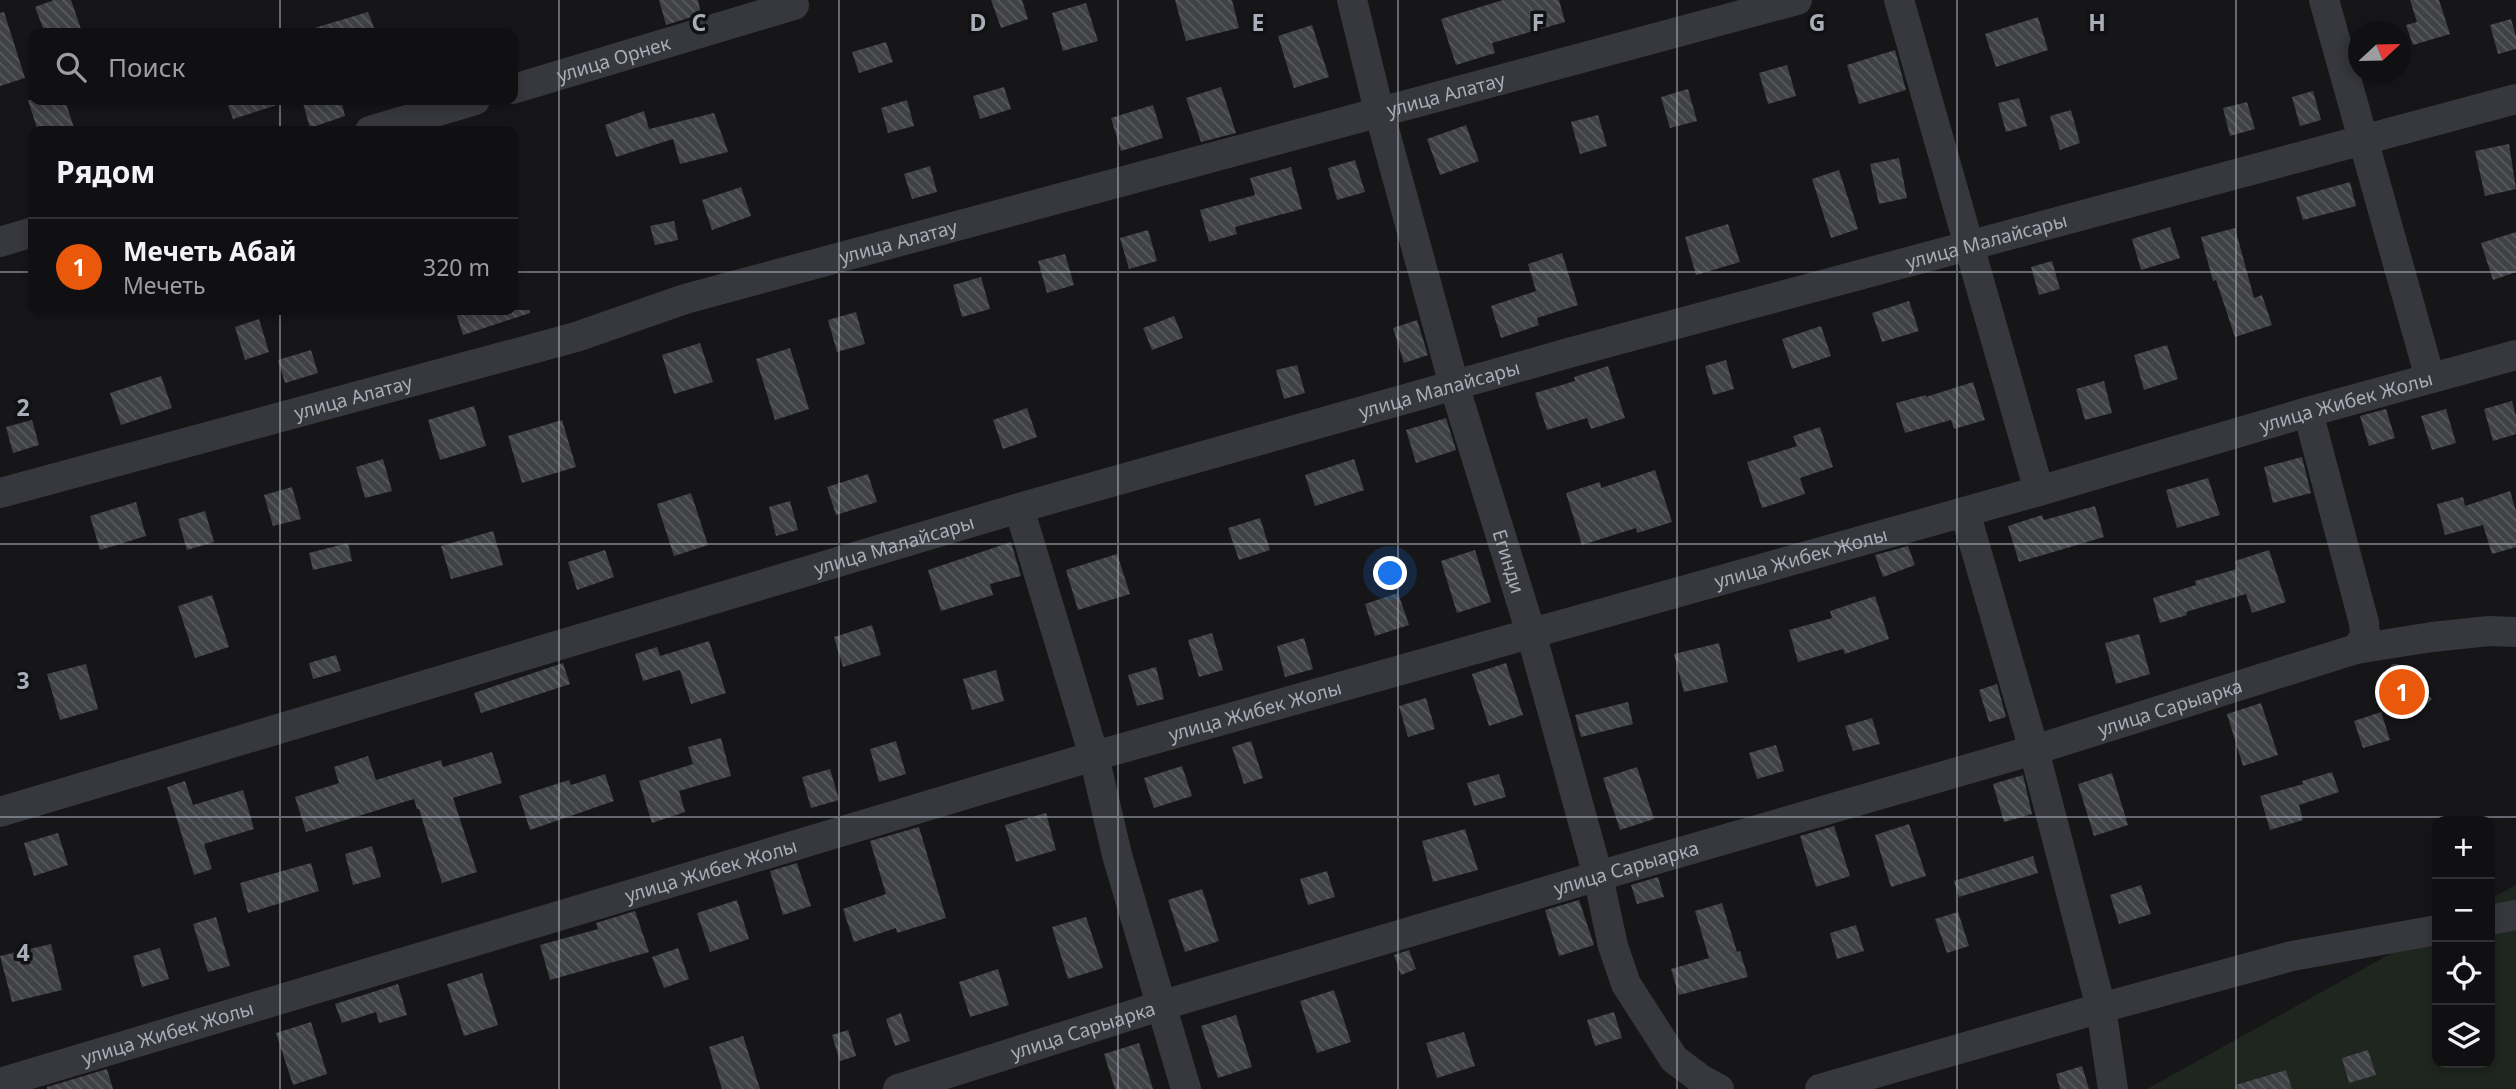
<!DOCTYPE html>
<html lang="ru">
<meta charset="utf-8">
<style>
:root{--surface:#101012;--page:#1e1e20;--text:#f1f3f6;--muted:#9c9d9f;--line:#303032;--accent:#ea580c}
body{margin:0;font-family:"Noto Sans",sans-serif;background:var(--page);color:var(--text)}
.controls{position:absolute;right:21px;bottom:21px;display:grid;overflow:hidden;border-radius:14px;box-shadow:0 4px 10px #0003}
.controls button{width:63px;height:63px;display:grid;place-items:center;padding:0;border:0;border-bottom:2px solid var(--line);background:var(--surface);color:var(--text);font:35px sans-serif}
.compass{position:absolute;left:2348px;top:21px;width:63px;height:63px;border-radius:50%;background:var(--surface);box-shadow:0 4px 10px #0003;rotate:68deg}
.you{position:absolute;left:1391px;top:574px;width:24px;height:24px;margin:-18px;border:5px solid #fff;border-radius:50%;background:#1a73e8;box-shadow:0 0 0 10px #1a73e833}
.badge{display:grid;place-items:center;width:46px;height:46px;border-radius:50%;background:var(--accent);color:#fff;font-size:23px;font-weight:700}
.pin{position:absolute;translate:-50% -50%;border:4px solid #fff;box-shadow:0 2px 7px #0006}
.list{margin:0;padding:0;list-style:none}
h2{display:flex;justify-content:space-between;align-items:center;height:91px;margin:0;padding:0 28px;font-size:30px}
h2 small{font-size:23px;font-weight:400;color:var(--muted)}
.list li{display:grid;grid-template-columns:46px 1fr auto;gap:21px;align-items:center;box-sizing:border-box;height:98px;padding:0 28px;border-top:2px solid var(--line)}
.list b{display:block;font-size:26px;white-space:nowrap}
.list p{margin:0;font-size:23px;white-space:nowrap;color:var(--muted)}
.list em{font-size:23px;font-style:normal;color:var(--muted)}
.icon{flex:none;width:38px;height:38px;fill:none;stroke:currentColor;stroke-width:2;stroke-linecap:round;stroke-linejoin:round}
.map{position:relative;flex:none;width:2516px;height:1089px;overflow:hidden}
.search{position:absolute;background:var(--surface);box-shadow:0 4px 10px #0003;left:28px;top:28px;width:490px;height:77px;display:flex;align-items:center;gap:18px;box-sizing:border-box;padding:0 24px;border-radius:14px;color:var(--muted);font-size:26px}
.panel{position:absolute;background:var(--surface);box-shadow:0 4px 10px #0003;left:28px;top:126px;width:490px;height:189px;border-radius:14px}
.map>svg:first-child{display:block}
</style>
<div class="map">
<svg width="2516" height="1089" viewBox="0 0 2516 1089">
<defs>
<pattern id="building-back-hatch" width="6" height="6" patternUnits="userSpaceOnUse" patternTransform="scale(1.75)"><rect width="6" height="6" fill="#404145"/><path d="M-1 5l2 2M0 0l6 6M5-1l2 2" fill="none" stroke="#595a5e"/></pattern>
</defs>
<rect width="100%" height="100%" fill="#161618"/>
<path fill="#1e261f" d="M2516,885V1089H2147L2437,928V1063H2490V899Z"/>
<path fill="url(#building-back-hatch)" d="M54,0H71L81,29L68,33H45L35,7Z
M659,0H698L701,14L666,25Z
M991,0H1022L1028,19L1001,28Z
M1175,0H1232L1239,28L1186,41Z
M1503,0H1559L1565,22L1492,43L1495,53L1456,65L1441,19Z
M2410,0H2439L2450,34L2413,45L2406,25L2417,22Z
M1086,3L1098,41L1063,51L1052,13Z
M4,12L25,78L0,86V13Z
M368,12L376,33H312L311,29Z
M2038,17L2048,50L1996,67L1985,34Z
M2511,19L2516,36V49L2498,54L2490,25Z
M1312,25L1329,77L1294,88L1278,36Z
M886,42L893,62L859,73L852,52Z
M1895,50L1906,90L1859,104L1847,65Z
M1787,65L1796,96L1768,104L1759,73Z
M1004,87L1011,109L980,119L973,96Z
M1221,87L1236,133L1201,142L1186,98Z
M1688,89L1697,121L1670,128L1661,97Z
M2313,91L2321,120L2300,126L2292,97Z
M2019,98L2027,126L2006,132L1998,103Z
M28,100H65L75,131H38Z
M226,100H283V103L233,119Z
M302,100H341L345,116L310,128Z
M907,100L914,126L888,133L881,108Z
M2247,102L2255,129L2230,136L2223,108Z
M1153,105L1163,138L1121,151L1111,118Z
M2071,110L2080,143L2060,150L2050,116Z
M644,111L649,129L714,113L728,152L680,164L673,139L616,157L605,125Z
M1598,115L1607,146L1580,154L1571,122Z
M1466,125L1479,161L1440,175L1427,139Z
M2509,144L2516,189L2485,196L2475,151Z
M1899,158L1907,198L1879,204L1870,164Z
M1355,160L1365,192L1337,200L1328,168Z
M930,166L937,192L912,199L904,174Z
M1291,167L1302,209L1235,227L1237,234L1209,242L1200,210L1255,195L1250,178Z
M1839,170L1858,229L1831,238L1812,179Z
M2350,182L2356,206L2303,220L2296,197Z
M741,187L751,216L712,230L702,200Z
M674,221L678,240L655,245L650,226Z
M1728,224L1740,262L1696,275L1685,237Z
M2170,227L2180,258L2141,270L2132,239Z
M2235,228L2254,298L2262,295L2272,325L2235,337L2216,280L2213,281L2201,237Z
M1148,230L1157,261L1129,269L1120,238Z
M2516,232V272L2493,280L2481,243Z
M1562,253L1578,305L1537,318L1539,325L1501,338L1491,306L1536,291L1528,264Z
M1065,254L1074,285L1047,293L1038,261Z
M2052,261L2060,289L2039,295L2031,267Z
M981,277L990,309L962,317L953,285Z
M1909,301L1919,331L1882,342L1872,313Z
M455,310H530V313L463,335Z
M856,312L865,344L837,352L828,320Z
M1174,316L1183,338L1152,350L1143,328Z
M259,319L269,352L245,360L235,327Z
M1417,320L1428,355L1404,363L1393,328Z
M1821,326L1831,356L1792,369L1782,339Z
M700,343L713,382L674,394L662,355Z
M2167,345L2178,379L2144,390L2134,355Z
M790,348L809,409L775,420L756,359Z
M311,350L318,373L285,383L278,360Z
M1726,360L1734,389L1713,395L1705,366Z
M1297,365L1305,393L1284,399L1276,370Z
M1608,366L1625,418L1591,429L1587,418L1547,430L1535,393L1575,381L1574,377Z
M161,376L172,408L121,425L110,393Z
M2104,381L2112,413L2085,420L2076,389Z
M1973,382L1985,420L1954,429L1951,420L1905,433L1896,403L1926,395V397Z
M2512,401L2516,416V434L2493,441L2484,409Z
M474,406L486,446L440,460L428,420Z
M1027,408L1037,437L1003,449L993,420Z
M2386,409L2395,438L2369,446L2360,416Z
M2446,409L2456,443L2432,450L2421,416Z
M1446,418L1456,450L1416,463L1406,430Z
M32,420L39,445L13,453L6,427Z
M562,420L576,467L522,483L508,436Z
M1820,427L1833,467L1800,478L1805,494L1762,508L1747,462L1797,446L1793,436Z
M2302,457L2311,493L2273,503L2264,467Z
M383,459L392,491L365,498L356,467Z
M1354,459L1364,490L1315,506L1305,475Z
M1655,470L1672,522L1637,533L1636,528L1582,545L1566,493L1600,482L1601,488Z
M868,474L877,502L836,515L827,487Z
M2208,478L2220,515L2177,528L2166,490Z
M292,487L301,519L273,526L264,495Z
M2510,491L2516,511V547L2492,554L2483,525L2445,535L2437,504L2463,497L2465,506Z
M691,493L708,545L674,556L657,504Z
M790,501L798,530L776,536L769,507Z
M136,502L146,536L100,550L90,516Z
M2095,506L2104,537L2019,562L2008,526L2042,515L2044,520Z
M205,511L214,542L187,550L178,519Z
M1260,518L1270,550L1239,560L1228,528Z
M493,531L503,565L451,579L441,546Z
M1011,542L1021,576L990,584L993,595L941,611L928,570Z
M348,543L352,561L313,570L309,553Z
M1908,546L1915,565L1883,577L1875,555Z
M605,550L614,577L577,590L568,562Z
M1475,550L1491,602L1457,613L1441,561Z
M2269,550L2286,602L2252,613L2246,594L2186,612L2187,615L2160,623L2153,598L2196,585L2195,581L2237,569L2235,561Z
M1117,554L1130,594L1078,610L1066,570Z
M1398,593L1409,625L1375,636L1365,604Z
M212,595L229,647L195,658L178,606Z
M1875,596L1889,639L1845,654L1843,649L1798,662L1789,630L1832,618L1830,611Z
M872,625L881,655L843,667L834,637Z
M1212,633L1223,670L1199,677L1188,640Z
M2139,634L2150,674L2116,684L2105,643Z
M1304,638L1313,669L1285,677L1277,646Z
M709,641L726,693L691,704L680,670L643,681L635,654L657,647L660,656Z
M1719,643L1728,682L1684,692L1674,654Z
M336,655L341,671L313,679L309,663Z
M563,663L570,684L481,713L474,693Z
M1506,663L1523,715L1489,726L1472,674Z
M86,664L98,709L60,720L47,674Z
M2393,664L2411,666L2422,677V690L2432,699L2415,716L2378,679Z
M1156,667L1164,699L1137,706L1128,675Z
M996,670L1004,701L972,710L963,679Z
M1997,684L2006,717L1989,722L1979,690Z
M1426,698L1435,729L1408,737L1399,706Z
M1628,702L1633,724L1581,737L1575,715Z
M2261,703L2278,755L2243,766L2227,714Z
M2381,712L2390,740L2363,748L2354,721Z
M1872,718L1880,744L1853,751L1845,726Z
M721,738L731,776L679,791L685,812L652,823L639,781L693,764L688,747Z
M896,741L906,774L879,782L870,749Z
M1251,741L1263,778L1244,784L1232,747Z
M1776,745L1784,771L1757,779L1749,753Z
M492,752L502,783L453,798L477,872L442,883L419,809H417L414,799L306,832L295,797L339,783L334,767L368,756L376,780L441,760L443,767Z
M1182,766L1192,796L1154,808L1144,778Z
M1637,767L1654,819L1620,830L1603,778Z
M830,769L839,800L811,808L802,777Z
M2332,772L2339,792L2299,805L2303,820L2270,830L2260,796L2303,784L2302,781Z
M2112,773L2128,825L2094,836L2078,784Z
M605,774L614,801L530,830L519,796L569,780L571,785Z
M1499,774L1506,797L1474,806L1467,783Z
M2023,775L2032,814L2004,822L1993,784Z
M185,781L193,805L243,790L254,829L204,844L212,869L194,875L167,787Z
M1046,813L1056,850L1016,862L1005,825Z
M1909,824L1926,876L1891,887L1875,835Z
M1834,826L1850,876L1816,887L1800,836Z
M919,827L946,918L897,933L896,928L854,942L843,909L886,894L870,841Z
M1465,829L1478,870L1433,882L1422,841Z
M58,833L68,865L34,876L24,843Z
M372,846L381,877L353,885L345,854Z
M2033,856L2038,873L1959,897L1954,881Z
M311,863L319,891L248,913L240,883Z
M797,863L811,906L783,915L770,871Z
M1327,871L1335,897L1308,905L1300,879Z
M1658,877L1664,897L1637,904L1631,885Z
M2141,885L2151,914L2119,924L2110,895Z
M1202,889L1219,941L1185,952L1168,900Z
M737,900L749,939L710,952L697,913Z
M1579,900L1594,945L1559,956L1545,910Z
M1722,903L1737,952L1740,951L1748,977L1679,995L1671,969L1709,958L1695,911Z
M635,911L649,952L550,980L540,945L598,929L596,923Z
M1958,912L1969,946L1947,953L1935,919Z
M216,917L230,966L208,972L193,924Z
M1086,917L1103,968L1068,979L1052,927Z
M1856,925L1864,951L1837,959L1830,933Z
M51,944L62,990L12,1002L0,956Z
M160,948L169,979L142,987L133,956Z
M678,948L689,979L664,988L652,957Z
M1409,950L1416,969L1401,975L1394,955Z
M998,969L1009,1005L970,1017L959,982Z
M482,973L498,1025L464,1036L447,984Z
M398,984L407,1015L379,1023L376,1012L342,1023L335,1004Z
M1334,990L1351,1042L1317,1053L1300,1001Z
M1614,1012L1622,1038L1595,1046L1587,1020Z
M901,1013L910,1041L895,1046L886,1019Z
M1236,1015L1252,1067L1218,1078L1201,1026Z
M311,1022L327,1074L293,1085L276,1033Z
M848,1030L856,1056L840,1061L832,1035Z
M1464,1032L1475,1066L1437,1078L1426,1043Z
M743,1036L760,1089H722L709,1047Z
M1139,1043L1153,1089H1115L1104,1054Z
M2368,1050L2376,1075L2349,1083L2342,1058Z
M2082,1066L2089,1089H2060L2056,1074Z
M107,1069L113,1089H47V1087Z
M2286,1070L2292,1089H2237L2236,1085Z"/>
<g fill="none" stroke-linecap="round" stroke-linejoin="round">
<g stroke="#37383d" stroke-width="30">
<path id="s1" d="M1352,0L1379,111L1454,385L1531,633L1598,876L1613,946L1626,984L1674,1059L1702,1080L1719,1089"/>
<path d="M1899,0L2039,491"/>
<path d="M2324,0L2430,378"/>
<path id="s2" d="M513,89L794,5"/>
<path d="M370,131L475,100"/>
<path d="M0,242L33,232"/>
<path d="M2308,412L2364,623L2365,637L2356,649"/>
<path id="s3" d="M0,493L576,337L685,299L1797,0"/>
<path d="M1019,508L1094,756L1117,855L1186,1089"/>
<path d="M1965,512L2034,750L2101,1008L2113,1089"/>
<path id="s4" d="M0,812L1019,508L1572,352L2516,99"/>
<path d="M2490,920L2516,915"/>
<path id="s5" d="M0,1083L1094,756L2039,491L2308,412L2516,355"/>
<path id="s6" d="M898,1089L1163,1005L1598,876L2034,750L2356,649L2432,637L2489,631L2516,632"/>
<path d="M1820,1089L2101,1008L2292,956L2437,930"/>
</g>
</g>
<path fill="none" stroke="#a8adb8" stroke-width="2" stroke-opacity="0.55" d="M280,0V33M559,0V1089M839,0V1089M1118,0V1089M1398,0V1089M1677,0V1089M1957,0V1089M2236,0V1089M280,100V131M0,272H33M513,272H2516M280,310V1089M0,544H2516M0,817H2516"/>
<g text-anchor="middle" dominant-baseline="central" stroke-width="7" stroke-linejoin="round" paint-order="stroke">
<g font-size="19" fill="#a8adb8" stroke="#111113">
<text stroke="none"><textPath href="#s2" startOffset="105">улица Орнек</textPath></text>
<text stroke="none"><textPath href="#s3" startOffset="1500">улица Алатау</textPath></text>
<text stroke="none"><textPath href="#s4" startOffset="2067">улица Малайсары</textPath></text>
<text stroke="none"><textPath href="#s3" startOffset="933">улица Алатау</textPath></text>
<text stroke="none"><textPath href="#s4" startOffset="1500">улица Малайсары</textPath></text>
<text stroke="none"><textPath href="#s3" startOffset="366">улица Алатау</textPath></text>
<text stroke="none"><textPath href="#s5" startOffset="2443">улица Жибек Жолы</textPath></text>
<text stroke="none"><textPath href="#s4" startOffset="933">улица Малайсары</textPath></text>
<text stroke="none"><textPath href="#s5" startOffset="1876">улица Жибек Жолы</textPath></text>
<text stroke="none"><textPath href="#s1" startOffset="583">Егинди</textPath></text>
<text stroke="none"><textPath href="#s6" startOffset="1328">улица Сарыарка</textPath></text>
<text stroke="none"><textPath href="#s5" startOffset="1309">улица Жибек Жолы</textPath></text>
<text stroke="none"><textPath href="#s6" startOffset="761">улица Сарыарка</textPath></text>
<text stroke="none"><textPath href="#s5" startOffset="742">улица Жибек Жолы</textPath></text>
<text stroke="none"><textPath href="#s6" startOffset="194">улица Сарыарка</textPath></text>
<text stroke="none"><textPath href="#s5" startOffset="175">улица Жибек Жолы</textPath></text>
</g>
</g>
<g font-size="23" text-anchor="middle" font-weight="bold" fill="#a8adb8" stroke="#111113" stroke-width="7" stroke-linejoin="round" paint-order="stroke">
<text x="699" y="31">C</text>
<text x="978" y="31">D</text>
<text x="1258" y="31">E</text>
<text x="1538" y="31">F</text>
<text x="1817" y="31">G</text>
<text x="2097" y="31">H</text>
<text x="23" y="416">2</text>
<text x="23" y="689">3</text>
<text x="23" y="961">4</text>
</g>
</svg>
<div class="controls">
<button>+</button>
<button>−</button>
<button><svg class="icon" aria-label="locate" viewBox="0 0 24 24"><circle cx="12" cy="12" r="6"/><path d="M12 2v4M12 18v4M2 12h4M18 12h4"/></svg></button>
<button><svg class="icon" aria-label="layers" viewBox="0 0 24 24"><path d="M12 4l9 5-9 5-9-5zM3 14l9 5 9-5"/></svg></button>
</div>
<svg class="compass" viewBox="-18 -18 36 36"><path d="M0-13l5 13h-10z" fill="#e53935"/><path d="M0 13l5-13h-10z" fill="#9c9d9f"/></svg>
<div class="you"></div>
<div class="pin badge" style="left:2402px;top:692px">1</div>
<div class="search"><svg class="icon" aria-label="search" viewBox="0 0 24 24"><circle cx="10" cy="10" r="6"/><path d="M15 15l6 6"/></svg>Поиск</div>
<section class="panel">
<h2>Рядом<small></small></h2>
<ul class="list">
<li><span class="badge">1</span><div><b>Мечеть Абай</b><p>Мечеть</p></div><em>320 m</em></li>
</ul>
</section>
</div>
